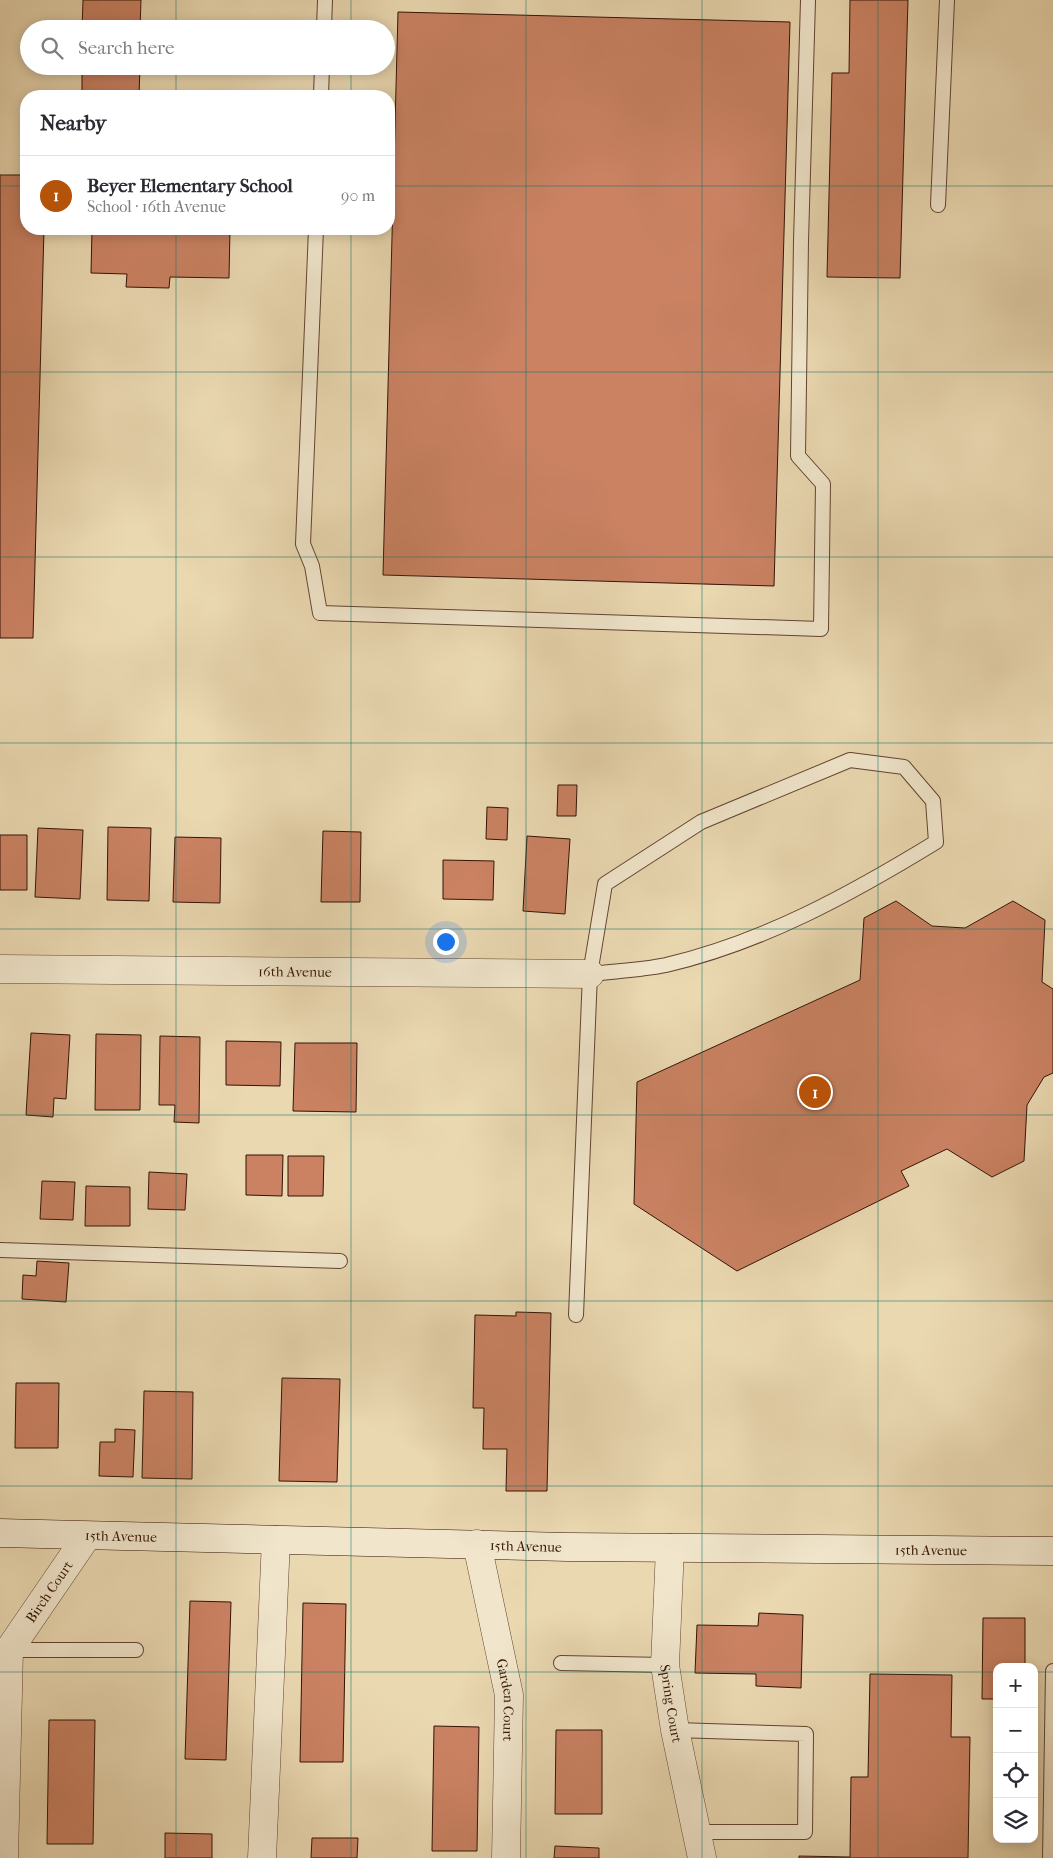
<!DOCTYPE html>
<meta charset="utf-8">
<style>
:root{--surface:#fff;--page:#f7f7f7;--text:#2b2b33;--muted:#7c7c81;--line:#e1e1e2;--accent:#b45309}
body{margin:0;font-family:"IM FELL French Canon",serif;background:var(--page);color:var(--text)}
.controls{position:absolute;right:15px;bottom:15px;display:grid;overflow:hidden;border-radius:10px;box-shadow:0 2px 12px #0003}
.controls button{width:45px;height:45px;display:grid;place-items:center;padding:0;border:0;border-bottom:1px solid var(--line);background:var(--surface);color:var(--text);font:25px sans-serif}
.you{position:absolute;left:445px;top:941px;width:18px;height:18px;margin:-12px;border:4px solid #fff;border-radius:50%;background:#1a73e8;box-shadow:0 0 0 8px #1a73e833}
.badge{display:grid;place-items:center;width:32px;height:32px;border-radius:50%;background:var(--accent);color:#fff;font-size:16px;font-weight:700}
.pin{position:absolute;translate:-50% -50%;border:2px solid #fff;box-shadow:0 1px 5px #0006}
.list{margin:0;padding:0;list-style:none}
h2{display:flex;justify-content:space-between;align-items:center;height:65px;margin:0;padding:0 20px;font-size:21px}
h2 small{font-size:16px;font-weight:400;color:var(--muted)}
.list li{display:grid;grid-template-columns:32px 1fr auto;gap:15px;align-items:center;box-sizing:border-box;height:80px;padding:0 20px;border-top:1px solid var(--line)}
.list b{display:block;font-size:19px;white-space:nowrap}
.list p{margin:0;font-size:16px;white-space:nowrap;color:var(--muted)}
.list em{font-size:16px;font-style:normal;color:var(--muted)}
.icon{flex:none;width:28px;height:28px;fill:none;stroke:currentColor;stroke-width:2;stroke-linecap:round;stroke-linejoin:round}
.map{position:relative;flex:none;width:1053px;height:1858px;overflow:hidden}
.search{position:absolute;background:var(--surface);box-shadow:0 2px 12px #0003;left:20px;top:20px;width:375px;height:55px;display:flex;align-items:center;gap:12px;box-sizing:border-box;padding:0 18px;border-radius:28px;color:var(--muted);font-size:19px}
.panel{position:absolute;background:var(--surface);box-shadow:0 2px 12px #0003;left:20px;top:90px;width:375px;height:145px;border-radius:20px}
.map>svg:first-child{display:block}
</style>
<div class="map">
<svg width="1053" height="1858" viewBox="0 0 1053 1858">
<rect width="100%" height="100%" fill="#ead8b1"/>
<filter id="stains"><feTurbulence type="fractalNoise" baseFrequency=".004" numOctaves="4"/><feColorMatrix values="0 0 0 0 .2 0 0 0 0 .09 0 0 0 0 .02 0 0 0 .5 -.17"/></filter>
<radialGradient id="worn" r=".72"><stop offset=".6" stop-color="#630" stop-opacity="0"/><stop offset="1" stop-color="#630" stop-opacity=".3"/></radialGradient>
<path fill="#ca8263" stroke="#331304" d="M83,0H141L140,29H82Z
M850,0H908L900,278L827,277L832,73H849Z
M398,12L790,22L774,586L383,575Z
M82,66H140L139,96H82Z
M0,175H26V229H44L33,638H0Z
M92,229H230L229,278L170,277L169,288L126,287L127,274L91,273Z
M558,785H577L576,816H557Z
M487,807L508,808L507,840L486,839Z
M108,827L151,828L149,901L107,900Z
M38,828L83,830L80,899L35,897Z
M323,831L361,832L360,902H321Z
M0,835H27V890H0Z
M527,836L570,839L565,914L523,911Z
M175,837L221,838L220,903L173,902Z
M443,860L494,861L493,900L443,899Z
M896,901L932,926L965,928L1013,901L1045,920L1042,982L1053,989V1073L1044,1077L1027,1105L1024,1161L992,1177L947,1149L901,1171L909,1186L737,1271L634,1204L637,1082L860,980L864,918Z
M31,1033L70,1035L66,1099L54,1098L53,1117L26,1115Z
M96,1034L141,1035L140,1110H95Z
M160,1036L200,1037L199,1123L174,1122L175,1105H159Z
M226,1041L281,1042L280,1086L226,1085Z
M295,1043H357L356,1112L293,1111Z
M246,1155H283L282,1196L246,1195Z
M288,1156H324L323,1196H288Z
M149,1172L187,1174L185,1210L148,1209Z
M42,1181L75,1182L73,1220L40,1219Z
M86,1186L130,1187V1226H85Z
M37,1261L69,1263L66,1302L22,1299L23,1275L36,1276Z
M516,1312L551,1313L547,1491H506L507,1449H483L484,1408H473L475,1315L516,1316Z
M282,1378L340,1379L337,1482L279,1481Z
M16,1383H59L58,1448H15Z
M144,1391L193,1392L192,1479L142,1478Z
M115,1429L135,1430L133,1477L99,1476L100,1442H115Z
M190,1601L231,1602L226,1760L185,1759Z
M303,1603L346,1604L343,1762H300Z
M759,1613L803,1615L801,1688L756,1686V1674L695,1673L697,1625L758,1626Z
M983,1618H1025V1667H997V1699H982Z
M870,1674L952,1675L951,1737H970L968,1858H799V1856L850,1857L851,1777H868Z
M49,1720H95L93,1844H47Z
M434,1726L479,1727L477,1851H432Z
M556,1730H602V1814H555Z
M165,1833L212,1834V1858H165Z
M312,1838H358L357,1858H311Z
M555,1846L599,1848V1858H554Z"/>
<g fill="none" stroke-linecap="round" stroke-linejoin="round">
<g stroke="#61442f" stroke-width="16">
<path id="service" d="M324,29L325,0
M321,96L322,66
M938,205L947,0
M316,229L303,544L312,566L320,613L821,629L823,484L798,456L801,241L808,0
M0,1250L340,1261
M576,1315L590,974L605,884L701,822L850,760L904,767L933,801L936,842C851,894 764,942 666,965C642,970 615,971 590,974
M7,1650H136
M561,1663L665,1665
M675,1730L806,1734L805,1832H697
M1050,1858L1053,1671"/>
</g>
<g stroke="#61442f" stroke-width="29">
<g id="minor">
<path id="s1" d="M0,969L590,974"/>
<path id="s2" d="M477,1544L509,1695L506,1858"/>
<path id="s3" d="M670,1548L665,1665L675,1730L702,1858"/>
<path id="s4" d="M4,1858L9,1650L87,1536"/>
<path d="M262,1858L276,1540"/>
</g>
</g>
<g stroke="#331304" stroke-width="29">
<g id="secondary">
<path id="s5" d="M0,1533L567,1547L1053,1551"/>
</g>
</g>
<use href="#service" stroke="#f1e6cc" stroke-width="14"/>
<use href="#minor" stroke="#f1e6cc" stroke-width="28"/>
<use href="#secondary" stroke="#f1e6cc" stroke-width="28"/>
</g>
<path fill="none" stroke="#0f766e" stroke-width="1" stroke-opacity="0.55" d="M176,0V29M351,0V29M526,0V1858M702,0V1858M878,0V1858M176,66V96M351,66V96M0,186H26M389,186H1053M176,229V1858M351,229V1858M0,372H1053M0,557H1053M0,743H1053M0,929H1053M0,1115H1053M0,1301H1053M0,1486H1053M0,1672H997M1034,1672H1053"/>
<g text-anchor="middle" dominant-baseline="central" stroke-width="4.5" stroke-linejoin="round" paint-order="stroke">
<g font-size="14" fill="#331304" stroke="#f1e6cc">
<text stroke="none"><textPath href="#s1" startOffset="295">16th Avenue</textPath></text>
<text stroke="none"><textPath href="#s5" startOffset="121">15th Avenue</textPath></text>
<text stroke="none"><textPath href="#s5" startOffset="526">15th Avenue</textPath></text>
<text stroke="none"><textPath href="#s5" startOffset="931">15th Avenue</textPath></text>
<text stroke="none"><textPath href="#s4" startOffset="279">Birch Court</textPath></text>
<text stroke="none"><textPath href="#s2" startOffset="159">Garden Court</textPath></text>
<text stroke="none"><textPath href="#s3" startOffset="156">Spring Court</textPath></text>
</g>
</g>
<rect width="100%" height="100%" filter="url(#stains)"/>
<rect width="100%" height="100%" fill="url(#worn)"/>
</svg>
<div class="controls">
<button>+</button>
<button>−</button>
<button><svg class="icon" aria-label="locate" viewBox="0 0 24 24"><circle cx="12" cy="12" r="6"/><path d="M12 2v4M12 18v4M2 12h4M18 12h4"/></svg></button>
<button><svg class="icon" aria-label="layers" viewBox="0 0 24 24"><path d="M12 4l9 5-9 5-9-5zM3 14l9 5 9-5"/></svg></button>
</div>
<div class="you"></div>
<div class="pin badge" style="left:815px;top:1092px">1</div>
<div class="search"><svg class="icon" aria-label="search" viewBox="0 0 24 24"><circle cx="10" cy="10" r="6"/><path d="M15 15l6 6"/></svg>Search here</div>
<section class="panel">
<h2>Nearby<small></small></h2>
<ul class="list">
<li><span class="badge">1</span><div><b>Beyer Elementary School</b><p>School · 16th Avenue</p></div><em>90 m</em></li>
</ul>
</section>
</div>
